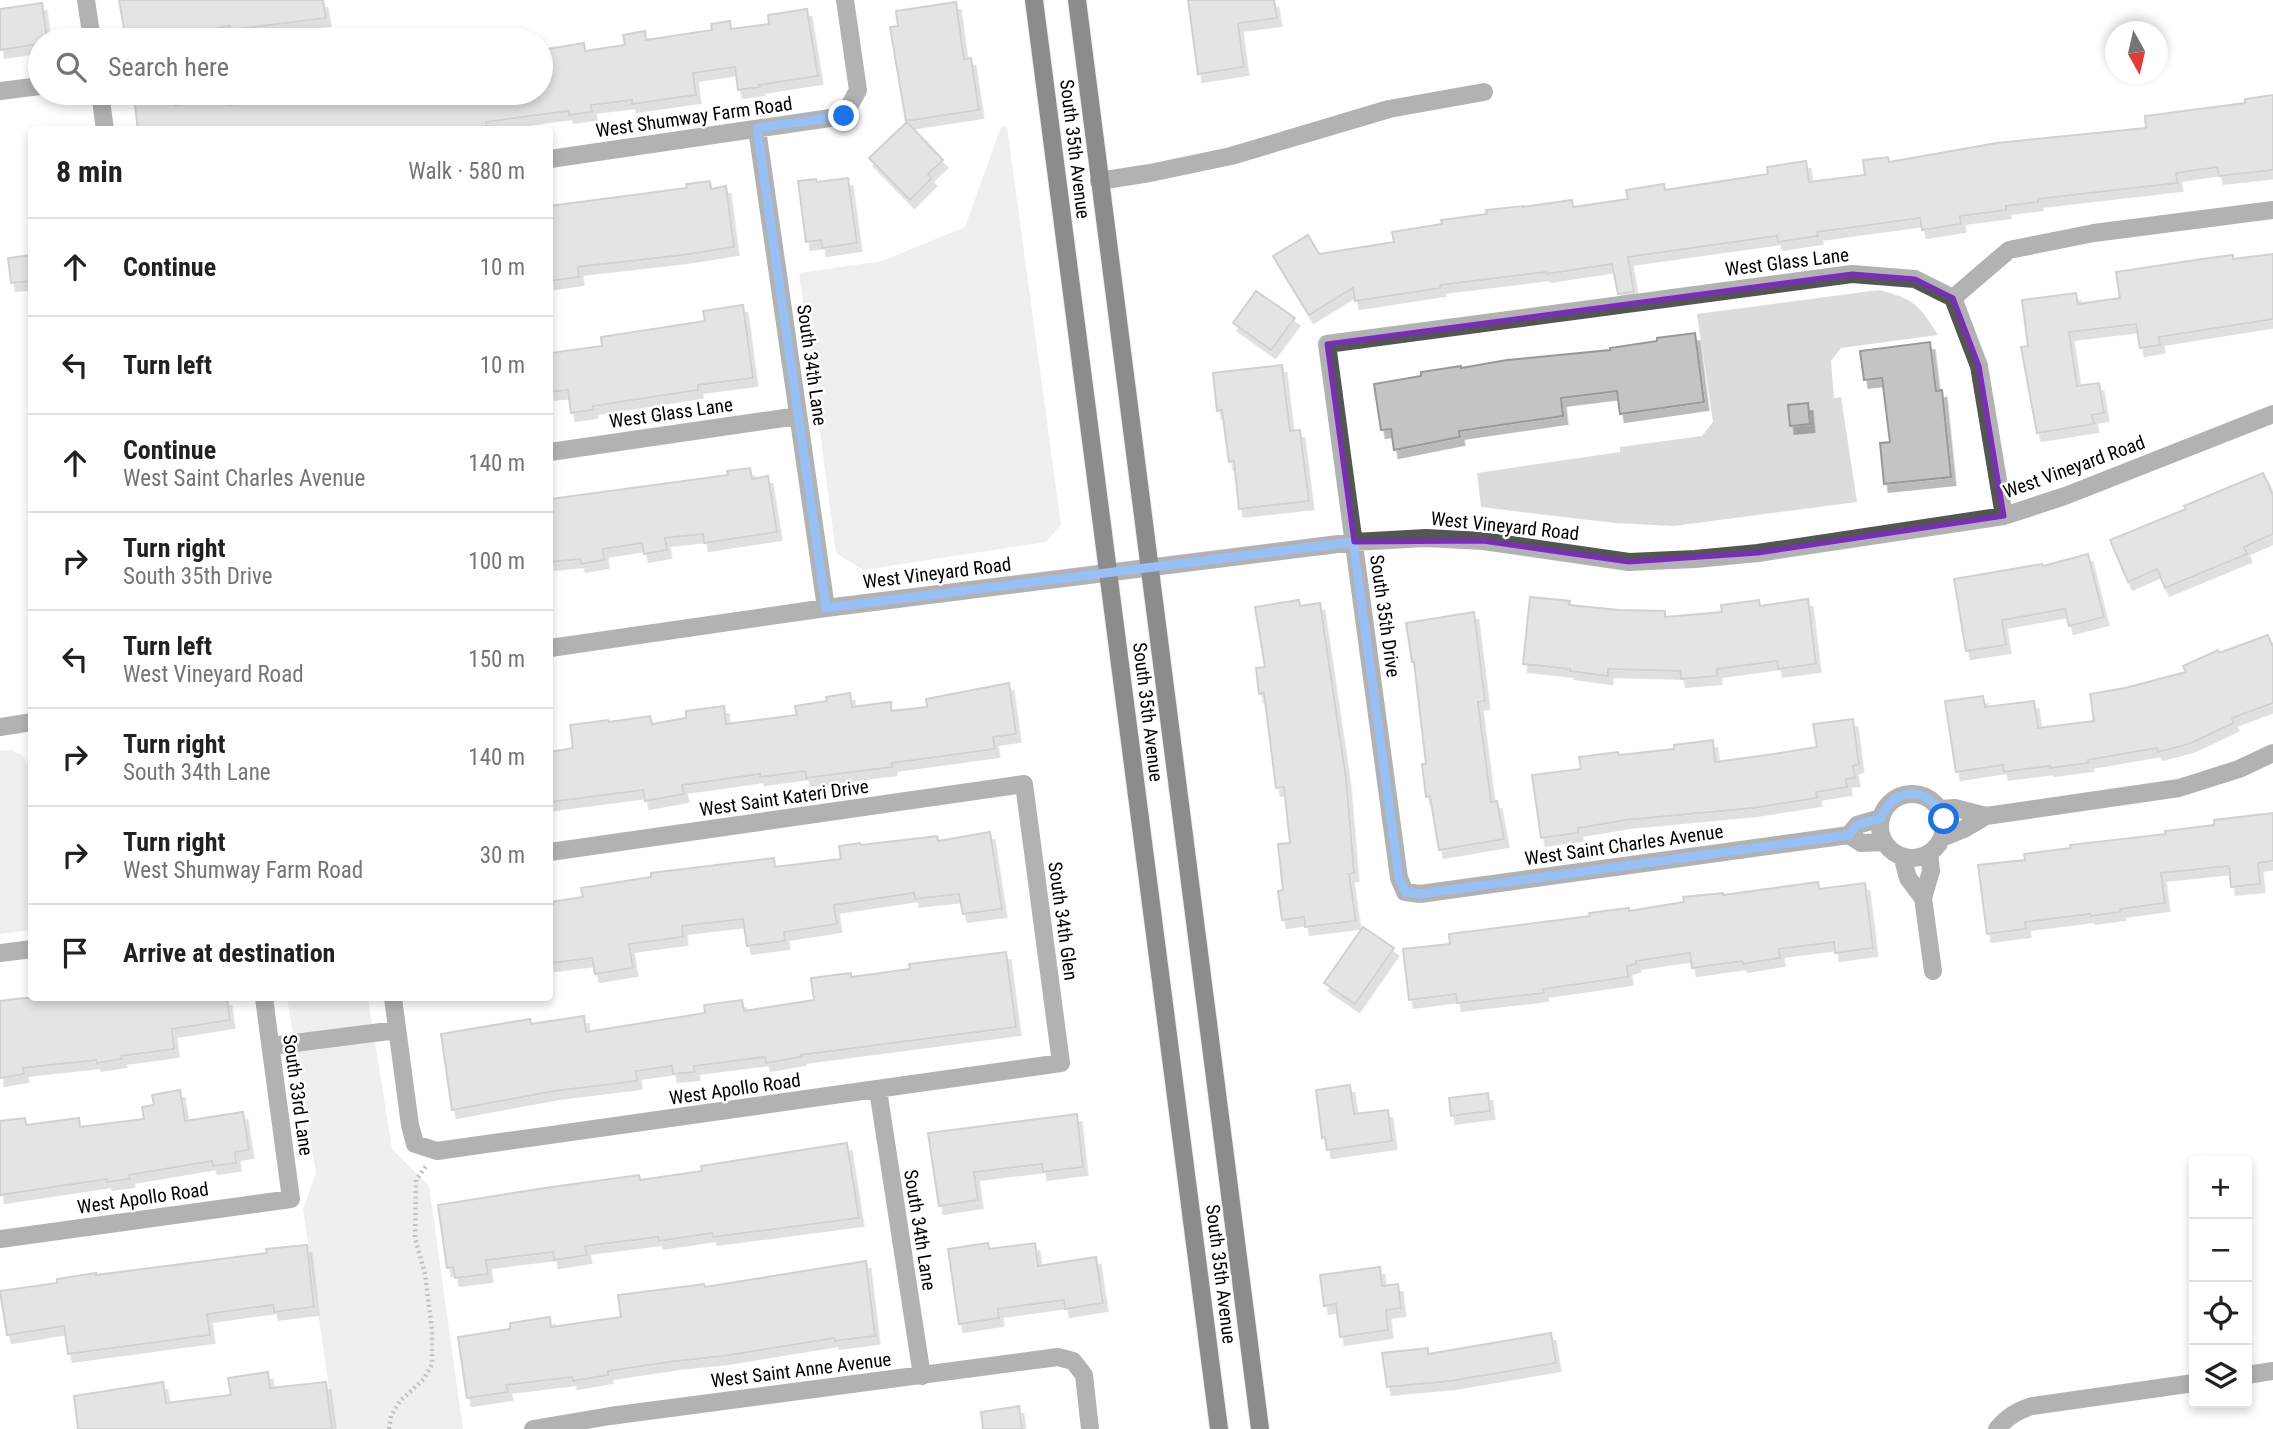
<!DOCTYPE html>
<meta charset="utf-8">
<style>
:root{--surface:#fff;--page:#f6f6f6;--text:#202124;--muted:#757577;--line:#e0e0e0}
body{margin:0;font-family:"Roboto Condensed",sans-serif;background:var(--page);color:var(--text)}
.controls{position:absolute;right:21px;bottom:21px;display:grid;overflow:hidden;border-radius:7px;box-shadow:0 4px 10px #0003}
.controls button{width:63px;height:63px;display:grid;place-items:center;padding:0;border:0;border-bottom:2px solid var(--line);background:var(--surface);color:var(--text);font:35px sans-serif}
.compass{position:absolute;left:2105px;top:21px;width:63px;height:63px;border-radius:50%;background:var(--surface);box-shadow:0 4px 10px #0003;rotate:172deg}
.stop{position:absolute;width:21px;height:21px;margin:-16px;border:5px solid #1a73e8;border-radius:50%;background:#fff}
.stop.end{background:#1a73e8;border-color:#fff;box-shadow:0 2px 7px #0008}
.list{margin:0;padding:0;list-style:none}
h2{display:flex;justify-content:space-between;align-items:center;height:91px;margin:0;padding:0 28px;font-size:30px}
h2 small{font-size:23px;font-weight:400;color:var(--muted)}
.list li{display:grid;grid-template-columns:46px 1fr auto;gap:21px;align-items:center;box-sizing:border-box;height:98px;padding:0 28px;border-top:2px solid var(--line)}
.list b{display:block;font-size:26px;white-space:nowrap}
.list p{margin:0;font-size:23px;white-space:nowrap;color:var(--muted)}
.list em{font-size:23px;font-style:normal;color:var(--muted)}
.icon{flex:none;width:38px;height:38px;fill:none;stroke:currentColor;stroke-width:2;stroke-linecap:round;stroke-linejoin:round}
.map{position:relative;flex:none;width:2273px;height:1429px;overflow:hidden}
.search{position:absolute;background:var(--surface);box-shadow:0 4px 10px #0003;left:28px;top:28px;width:525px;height:77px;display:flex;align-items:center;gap:18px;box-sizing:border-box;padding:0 24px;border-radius:38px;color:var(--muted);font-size:26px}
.panel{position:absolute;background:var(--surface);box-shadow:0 4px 10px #0003;left:28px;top:126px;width:525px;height:875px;border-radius:7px}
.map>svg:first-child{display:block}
</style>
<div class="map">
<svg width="2273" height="1429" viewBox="0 0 2273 1429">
<defs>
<filter id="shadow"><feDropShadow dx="4.5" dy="8" stdDeviation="0" flood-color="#0004"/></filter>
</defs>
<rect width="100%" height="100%" fill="#fff"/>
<path fill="#dcdcdc" d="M1007,126L1061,525L1046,542L863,570L836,553L799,273L882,261L965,227L1001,127Z
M1879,290C1915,299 1919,305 1938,335L1841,348L1831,361L1834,398L1841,397L1857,502L1674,526L1614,523L1481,507L1477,473L1620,452V447L1702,436L1713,422L1697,314Z
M11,750L22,755L28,763L31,789V930L0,934V751Z
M287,998H368L392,1149L429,1186L463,1429H335L303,1209L316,1173Z"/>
<path fill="#c4c4c4" stroke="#999" stroke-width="2" filter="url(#shadow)" d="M119,0H323L326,18L230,30V26L166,36L167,40H126Z
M1188,0H1274L1277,18L1238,23L1244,67L1198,74Z
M956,2L964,59L971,58L979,110L906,121L890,27L898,26L896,11Z
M42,3L47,40H40V44L0,50V9Z
M807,9L818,76L759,85L760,87L738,90L735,67L693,73L696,95L632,104V100L591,105L592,112L569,115L568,111L486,122L487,126L459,130H138L134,98L171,93H174L175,105L228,97L229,105L294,95L293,93H334L335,98L379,93H541V50L584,43L585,51L625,45L623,35L645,31L646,40L712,30L711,24L730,21L731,29L769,24L768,15Z
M2273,95V170L2219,176L2217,167L2176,173L2178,183L2038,199V202L2006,206V210L1960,216L1961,224L1922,230L1920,218L1817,232L1818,236L1778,242L1777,236L1628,257L1634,292L1618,294L1612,264L1547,274L1546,272L1440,285L1441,288L1355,301L1353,288L1309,315L1273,256L1308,235L1319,254L1394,242L1392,232L1442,224L1441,220L1487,214L1486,210L1523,206V207L1572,200L1573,207L1628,199L1626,190L1664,184L1665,190L1768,174L1767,167L1806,161L1809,182L1865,175L1863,160L1888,157L1889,162L1997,143L2146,128L2145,116L2245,103V99Z
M907,122L943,160L928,174L932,178L910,200L869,158Z
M848,178L857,243L822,248L821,240L806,242L798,181L816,179L817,182Z
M710,181L711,189L726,186L734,247L683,255L578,267L579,277L550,281V206L687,188L686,184Z
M2273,254V319L2159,337L2160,345L2140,348L2136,324L2069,332L2077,386L2099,383L2104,413L2092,415L2094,424L2037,433L2021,347L2028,346L2022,300L2076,293L2078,304L2120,298L2116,272L2202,259L2233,255V259Z
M32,255V281L11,283L8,258Z
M1256,291L1295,318L1271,350L1233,323Z
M743,305L753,378L698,385V390L593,406V410L571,413L568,390L550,392V353L602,346L601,337L705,321L703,311Z
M1695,333L1704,402L1620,414L1617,391L1561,398L1563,416L1459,431L1460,437L1394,450L1391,429L1381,430L1374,384L1421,376V372L1461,366V368L1507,360L1610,350V348L1657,341V338Z
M1930,342L1936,391L1942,390L1951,477L1884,484L1880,443L1890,442L1882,378L1864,380L1860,351Z
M1282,365L1290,431L1300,430L1309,501L1239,509L1234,461L1229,462L1222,410L1217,411L1213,373Z
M1808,403L1810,424L1790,426L1788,405Z
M750,468L752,479L768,476L777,532L704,543L703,534L665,538L667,550L644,554L642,543L603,549L604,560L581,564L580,559L550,562V499L728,475L727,471Z
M2263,473L2273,495V534L2244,547L2247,554L2165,588L2157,569L2128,582L2110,540L2186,509L2184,506Z
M2088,554L2104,617L2069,626L2065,609L2002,620L2006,645L1966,651L1954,579L2042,564L2043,566Z
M1530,597L1570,601L1569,605L1619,610L1665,611V617L1722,612L1721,605L1759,600L1760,606L1808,599L1816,664L1778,669L1777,661L1717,669V676L1681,679L1680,671L1608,669V676L1570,671V669L1523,664Z
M1299,600L1300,606L1320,603L1346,778L1354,873L1349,874L1356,921L1305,927L1304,917L1282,920L1278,891L1283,890L1278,844L1290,843L1284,787L1276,788L1264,693L1259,694L1256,668L1265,667L1255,607Z
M1474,612L1485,701L1478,702L1484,748L1491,802L1497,801L1504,839L1439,850L1430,796L1426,797L1422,764H1426L1414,662H1412L1406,623Z
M2268,635L2273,647V703L2232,718L2234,723L2189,744L2158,752L2157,748L2088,760L2089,763L2050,768V766L2004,772L2003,765L1956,772L1945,701L1983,696L1985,707L2034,701L2038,728L2094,721L2090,694L2125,688L2186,672L2183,666L2218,650L2219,653Z
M1009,683L1016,734L993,737L995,749L892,763V767L806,778L805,771L760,777V774L682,785L684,794L645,801L643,790L550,802V752L573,748L570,725L608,720L609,722L650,716L652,724L686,718V711L724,706L726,724L797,715L795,706L827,701L826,697L850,693L852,707L891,702V711L927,707L926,699Z
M1853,719L1859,764L1853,766L1855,778L1846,779L1847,787L1816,792L1817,798L1753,808L1626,820L1578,828V833L1541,838L1532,775L1581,769L1579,757L1618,752L1619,755L1674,749V745L1713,740L1715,762L1767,755L1817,747L1813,724Z
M2273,813V861L2258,863L2260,884L2231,887L2229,866L2161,873L2165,903L2120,909L2121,912L2091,916L2090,914L2025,922L2026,929L1987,934L1978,865L2025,860L2024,854L2071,848L2070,845L2166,834L2165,831L2214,825V820Z
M990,832L1002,909L963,914L959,894L915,899L914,893L834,905L837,924L784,932L785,941L747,946L743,919L682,926L683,937L629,944L633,968L595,974L592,958L550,963V902L583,897L581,888L651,877V873L774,858L775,867L841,859L839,846L860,843L861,845L937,836L938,841Z
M1818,882L1819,889L1865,883L1873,948L1835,953L1834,942L1779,949L1780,958L1743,964L1742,961L1692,968L1690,953L1636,961V964L1627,966L1628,977L1543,989L1544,993L1457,1003L1456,994L1409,1000L1403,949L1450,944L1449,934L1590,916L1589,913L1629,908V911L1684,902L1683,897L1723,893V895Z
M1363,927L1394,948L1355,1004L1324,983Z
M1006,952L1016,1027L801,1055V1057L766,1063L765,1057L694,1066L695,1072L673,1074L672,1066L636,1071L637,1081L555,1091L452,1110L441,1034L530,1019L531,1024L584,1016L586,1032L705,1013L704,1005L742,1000L744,1011L814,1000L811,978L851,973V977L910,969L909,964Z
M24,998H227L230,1020L172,1029L174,1049L121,1056L122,1059L97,1063L96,1060L23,1068L24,1074L0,1078V1001Z
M1350,1085L1354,1114L1388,1110L1392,1141L1327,1150L1325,1137L1322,1138L1316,1090Z
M180,1090L185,1121L243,1112L249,1150L235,1152L236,1163L213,1166L212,1161L129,1175L130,1179L108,1182L107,1179L0,1195V1121L25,1118L26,1125L79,1118L80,1127L144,1119L142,1107L154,1105L152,1095Z
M1488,1093L1490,1111L1451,1116L1449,1098Z
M1077,1114L1083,1167L1043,1172L1042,1164L974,1172L978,1200L939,1206L928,1133Z
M847,1143L859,1218L713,1237L712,1233L659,1241L658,1237L585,1246L587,1255L554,1260L553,1252L486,1260L488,1274L455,1278L453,1267L447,1268L438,1205L545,1188L639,1175L640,1180L702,1171L701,1166Z
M988,1243L989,1249L1035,1243L1038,1266L1096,1257L1103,1303L1065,1309L1064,1300L998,1309L999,1318L959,1324L948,1249Z
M307,1245L314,1307L274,1312L273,1305L207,1314L210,1335L68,1354L64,1326L7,1335L0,1291L57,1283V1279L96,1273V1275L267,1253L266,1249Z
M866,1261L875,1336L835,1341L834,1338L724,1356L676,1361L608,1371V1375L573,1381L572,1377L506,1385L508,1392L467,1398L458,1337L510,1329V1323L550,1317L551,1327L621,1317L618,1295L704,1284L705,1287Z
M1380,1267L1382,1286L1398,1284L1401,1308L1386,1310L1388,1330L1340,1337L1336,1304L1324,1306L1320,1275Z
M1551,1333L1556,1363L1451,1381L1387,1387L1382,1353L1428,1348V1354Z
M268,1372L270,1388L326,1382L332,1429H78L74,1396L163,1382L166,1403L231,1395L228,1378Z
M1019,1406L1022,1429H983L981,1412Z"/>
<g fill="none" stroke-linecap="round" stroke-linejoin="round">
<g stroke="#dbdbdb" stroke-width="20">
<path id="major" d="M1034,0L1219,1429
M1077,0L1260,1429"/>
</g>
<path stroke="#777" stroke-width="4.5" stroke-dasharray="2 3.5" stroke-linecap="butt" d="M389,1429L391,1416L400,1401L424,1379L432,1364V1330L425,1274L415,1238L416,1180L426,1166"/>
<path stroke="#555" stroke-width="18" d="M86,0L92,40
M0,91L40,86
M100,93L105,130
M757,129L826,608
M550,159L844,116L858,90L845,0
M1099,181L1150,173L1231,156L1389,109L1484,92
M1953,298L1979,366L2004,516
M550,452L798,416
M550,648L826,608L1354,542L1426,538L1483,541L1629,562L1695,559L1758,553L2004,516L2065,496L2273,414
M0,727L32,722
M1880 826a32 32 0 1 1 64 0a32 32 0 1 1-64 0Z
M1940,809L1955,808L1986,816L2179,788L2239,769L2273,753
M1849,835L1857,825L1881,818
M1942,838L1964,829L1986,816
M1884,842L1861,843L1849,835L1420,894L1405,892L1399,878L1327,344L1852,274L1915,279L1953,298L2009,250L2094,233L2273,210
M1929,853L1931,871L1923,898L1933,971
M1902,856L1908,878L1923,898
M0,953L32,949
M393,998L410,1125L415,1144L437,1151L1061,1063L1024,784L550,852
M271,1046L397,1030
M878,1090L922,1376
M0,1239L291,1199L264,998
M2247,1375L2273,1371
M533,1429L610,1416L1058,1357L1073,1361L1084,1375L1090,1429
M1997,1429C2008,1416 2017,1411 2032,1406L2194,1383"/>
<use href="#major" stroke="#000" stroke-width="18"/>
</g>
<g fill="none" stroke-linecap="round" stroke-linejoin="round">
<path stroke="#1a73e8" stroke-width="9" d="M844,116L757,128L826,608L1353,542L1399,878L1405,892L1420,894L1849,835L1857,825L1881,818C1895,784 1930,786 1944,819"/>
</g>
<path d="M0 0H2273V1429H0ZM1852,274L1915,279L1953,298L1979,366L2004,516L1758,553L1629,562L1483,541L1354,542L1327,344Z" fill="#fff" fill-opacity=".55" fill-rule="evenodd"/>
<path fill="none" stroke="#7b2cbf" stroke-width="5" stroke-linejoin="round" d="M1852,274L1915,279L1953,298L1979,366L2004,516L1758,553L1629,562L1483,541L1354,542L1327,344Z"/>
<g text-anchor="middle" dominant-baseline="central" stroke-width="5" stroke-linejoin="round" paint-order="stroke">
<g font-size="19" fill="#000" stroke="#fff">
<text transform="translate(694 117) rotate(-8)">West Shumway Farm Road</text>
<text transform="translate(1075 149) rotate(83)">South 35th Avenue</text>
<text transform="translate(1787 262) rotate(-7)">West Glass Lane</text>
<text transform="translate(812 365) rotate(82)">South 34th Lane</text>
<text transform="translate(671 413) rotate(-8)">West Glass Lane</text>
<text transform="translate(2074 467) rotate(-20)">West Vineyard Road</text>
<text transform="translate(1505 526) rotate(6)">West Vineyard Road</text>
<text transform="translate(937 573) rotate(-7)">West Vineyard Road</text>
<text transform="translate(1385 616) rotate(82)">South 35th Drive</text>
<text transform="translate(1148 712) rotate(83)">South 35th Avenue</text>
<text transform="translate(784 798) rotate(-8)">West Saint Kateri Drive</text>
<text transform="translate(1624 845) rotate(-8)">West Saint Charles Avenue</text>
<text transform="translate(1063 921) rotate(82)">South 34th Glen</text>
<text transform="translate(735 1089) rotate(-8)">West Apollo Road</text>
<text transform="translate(298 1095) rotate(82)">South 33rd Lane</text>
<text transform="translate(143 1198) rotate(-8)">West Apollo Road</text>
<text transform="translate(920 1230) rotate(81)">South 34th Lane</text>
<text transform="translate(1221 1274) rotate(83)">South 35th Avenue</text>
<text transform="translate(801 1370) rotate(-7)">West Saint Anne Avenue</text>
</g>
</g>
</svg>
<div class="controls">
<button>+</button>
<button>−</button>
<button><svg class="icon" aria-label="locate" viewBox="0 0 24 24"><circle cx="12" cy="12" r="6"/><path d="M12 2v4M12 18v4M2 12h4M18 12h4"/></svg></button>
<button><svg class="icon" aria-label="layers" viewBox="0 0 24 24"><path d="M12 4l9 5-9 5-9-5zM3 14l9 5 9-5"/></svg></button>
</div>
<svg class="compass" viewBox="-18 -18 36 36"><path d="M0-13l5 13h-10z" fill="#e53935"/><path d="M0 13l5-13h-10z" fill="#757577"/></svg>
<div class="stop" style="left:1944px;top:819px"></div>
<div class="stop end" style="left:844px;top:116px"></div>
<div class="search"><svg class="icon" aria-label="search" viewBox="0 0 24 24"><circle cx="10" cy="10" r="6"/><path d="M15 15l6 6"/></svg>Search here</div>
<section class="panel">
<h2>8 min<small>Walk · 580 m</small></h2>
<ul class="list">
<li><svg class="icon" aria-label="ahead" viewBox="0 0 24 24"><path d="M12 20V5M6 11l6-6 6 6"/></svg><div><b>Continue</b></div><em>10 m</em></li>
<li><svg class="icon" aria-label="left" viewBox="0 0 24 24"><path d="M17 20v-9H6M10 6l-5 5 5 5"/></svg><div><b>Turn left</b></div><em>10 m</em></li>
<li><svg class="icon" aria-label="ahead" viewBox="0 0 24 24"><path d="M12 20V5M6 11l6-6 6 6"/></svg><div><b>Continue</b><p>West Saint Charles Avenue</p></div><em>140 m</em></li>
<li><svg class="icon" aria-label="right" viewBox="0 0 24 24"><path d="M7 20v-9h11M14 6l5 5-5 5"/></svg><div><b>Turn right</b><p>South 35th Drive</p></div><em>100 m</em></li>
<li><svg class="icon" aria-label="left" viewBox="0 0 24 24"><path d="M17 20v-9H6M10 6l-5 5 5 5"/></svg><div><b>Turn left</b><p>West Vineyard Road</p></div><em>150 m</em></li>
<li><svg class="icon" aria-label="right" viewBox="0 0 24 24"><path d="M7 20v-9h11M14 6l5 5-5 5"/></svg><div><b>Turn right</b><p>South 34th Lane</p></div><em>140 m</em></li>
<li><svg class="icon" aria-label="right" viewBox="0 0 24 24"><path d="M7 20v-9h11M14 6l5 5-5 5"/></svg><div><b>Turn right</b><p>West Shumway Farm Road</p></div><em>30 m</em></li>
<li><svg class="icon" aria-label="arrive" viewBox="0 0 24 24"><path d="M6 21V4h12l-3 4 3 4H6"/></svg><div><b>Arrive at destination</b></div></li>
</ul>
</section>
</div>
